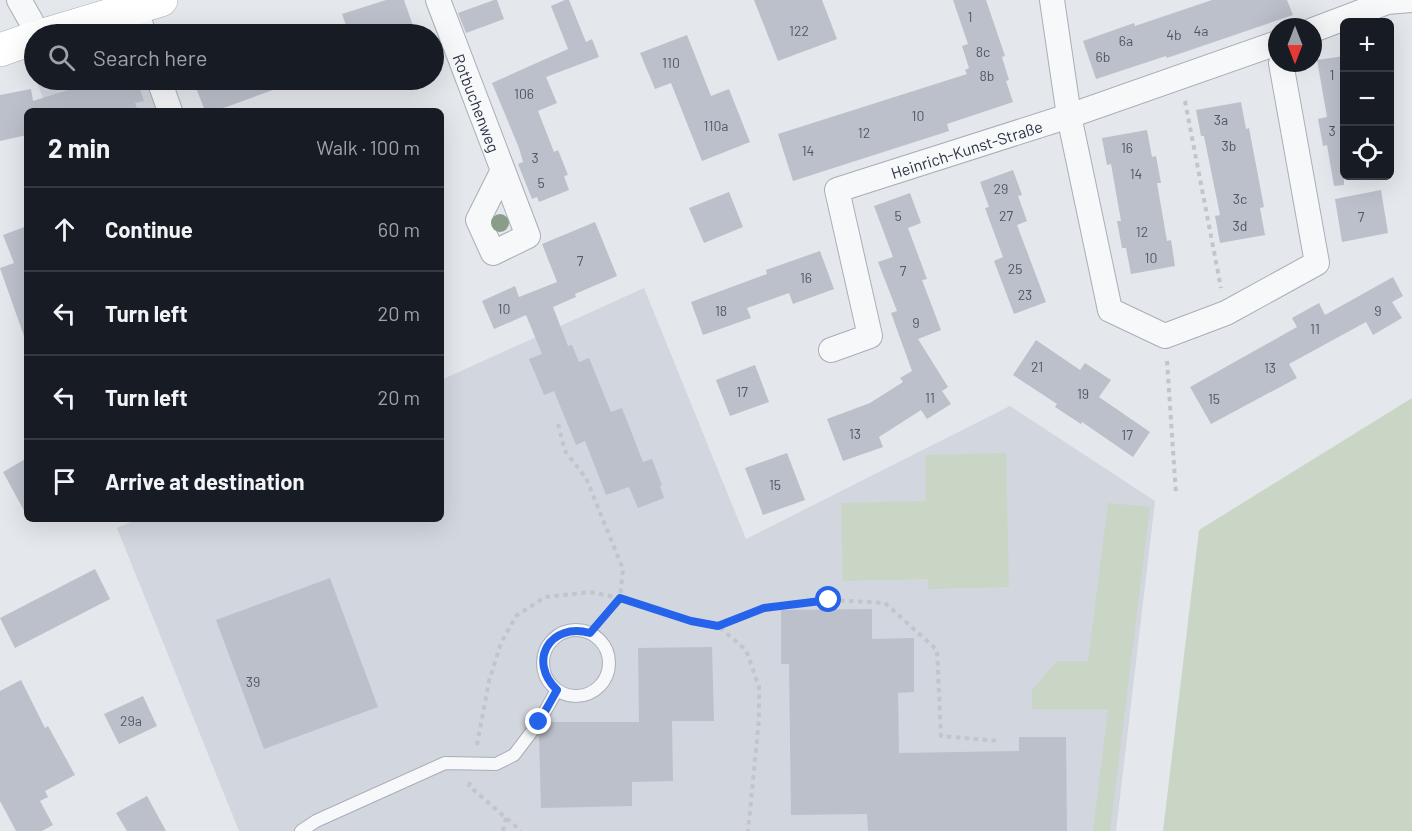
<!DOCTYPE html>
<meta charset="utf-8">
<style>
:root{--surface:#171b24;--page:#20242c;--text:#f1f3f6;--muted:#9ea1a6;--line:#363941}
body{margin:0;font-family:Barlow,sans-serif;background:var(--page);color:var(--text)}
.controls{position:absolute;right:18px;top:18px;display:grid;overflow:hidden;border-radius:9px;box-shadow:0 6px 24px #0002}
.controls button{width:54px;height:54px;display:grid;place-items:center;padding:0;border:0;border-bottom:2px solid var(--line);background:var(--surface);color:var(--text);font:30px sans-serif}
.compass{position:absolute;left:1268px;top:18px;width:54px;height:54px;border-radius:50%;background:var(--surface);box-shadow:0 6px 24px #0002;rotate:180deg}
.stop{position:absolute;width:18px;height:18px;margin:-14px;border:4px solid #2563eb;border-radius:50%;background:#fff}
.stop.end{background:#2563eb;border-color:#fff;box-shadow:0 2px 6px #0008}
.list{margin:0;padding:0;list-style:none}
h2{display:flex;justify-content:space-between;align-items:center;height:78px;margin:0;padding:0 24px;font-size:26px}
h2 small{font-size:20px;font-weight:400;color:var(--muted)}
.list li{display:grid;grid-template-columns:39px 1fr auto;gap:18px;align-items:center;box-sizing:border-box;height:84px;padding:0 24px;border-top:2px solid var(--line)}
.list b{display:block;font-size:22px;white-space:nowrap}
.list em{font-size:20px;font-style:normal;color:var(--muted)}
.icon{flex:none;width:33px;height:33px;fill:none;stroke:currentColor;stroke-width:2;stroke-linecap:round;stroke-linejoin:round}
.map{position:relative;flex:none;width:1412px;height:831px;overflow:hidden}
.search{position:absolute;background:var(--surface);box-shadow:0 6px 24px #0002;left:24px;top:24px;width:420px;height:66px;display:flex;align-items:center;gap:15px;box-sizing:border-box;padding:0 21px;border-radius:33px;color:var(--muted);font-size:22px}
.panel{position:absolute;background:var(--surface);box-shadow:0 6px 24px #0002;left:24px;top:108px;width:420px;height:414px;border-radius:9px}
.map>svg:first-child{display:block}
</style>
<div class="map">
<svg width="1412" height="831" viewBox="0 0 1412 831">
<rect width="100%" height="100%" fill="#e4e7ec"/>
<path fill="#d2d6de" d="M36,80H158L169,111H48Z
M644,288L746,539L1010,406L1155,501L1116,831H239L117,528L138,519H441V380Z"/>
<path fill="#c9d6c5" d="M1412,398V831H1163L1199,530Z
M1006,453L1009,587L928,589V579L843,581L841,503L926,501L925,455Z
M1108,503L1150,507L1110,831H1093L1108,709H1032V690L1057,661H1088Z"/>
<path fill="#bbc0ca" d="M386,0H404L416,34H349L342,14Z
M494,0H497L504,19L466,33L458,13Z
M565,0H569L586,42L592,39L599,57L546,77L557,103L538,111L554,152L558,150L568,175L564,176L569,190L539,202L537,197L532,199L518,164L523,162L519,148L492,83L568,49L551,6Z
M754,0H822L837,39L778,61Z
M953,0H986L1005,56L1002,57L1009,80L1006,81L1013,102L947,124L949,131L793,181L778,134L967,74L965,70L969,68L962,46L968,44Z
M1212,0H1287L1293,15L1167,58L1166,56L1096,79L1083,41L1134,23L1135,26Z
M687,35L711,96L729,89L750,142L702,161L671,83L655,89L640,53Z
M1344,56V185L1334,186L1327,145L1323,146L1318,119L1327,117L1317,60Z
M100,80H137L144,101L135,103L138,111H27V135L0,141V95L31,89L33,101Z
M193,80H294L295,82L215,111H205Z
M1241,102L1246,129L1249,128L1264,207L1260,208L1265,235L1220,243L1215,216L1220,215L1204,136H1201L1196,110Z
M1147,130L1152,157L1156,156L1161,183H1157L1167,241L1171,240L1175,266L1131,274L1126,248H1122L1117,221H1121L1111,164L1107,165L1102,138Z
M1013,170L1022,195L1018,196L1027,221L1017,225L1046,302L1014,314L994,261L1003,257L985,208L989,207L980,182Z
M1381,190L1388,233L1342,242L1335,199Z
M729,192L743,227L704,243L689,208Z
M910,193L921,223L908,228L927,279L922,280L941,330L918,339L948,387L942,391L951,404L927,419L921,410L879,437L883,447L843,461L827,419L870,403L903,382L900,378L912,371L891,313L897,311L878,262L893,257L874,206Z
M595,222L617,276L575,294L576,297L553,307L568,346L572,345L579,362L589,358L611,412L622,408L643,462L652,459L662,485L660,486L664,498L638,508L629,487L606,495L585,441L576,445L554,391L544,395L529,359L542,354L526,315L494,329L482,301L515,286L519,297L557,282L542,244Z
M27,226V339H25L0,268L14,263L3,235Z
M820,251L834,289L793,304L789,293L747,308L751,318L703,335L691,302L767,274L766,270Z
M1393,277L1403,296L1392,302L1402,318L1373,335L1366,322L1289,364L1297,378L1211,424L1190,387L1297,327L1292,318L1319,303L1325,315Z
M1036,340L1080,370L1085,363L1111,380L1099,397L1150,432L1133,457L1082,422L1081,424L1055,407L1057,404L1013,375Z
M755,365L769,402L730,416L716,380Z
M787,453L805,500L763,515L745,468Z
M27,458V516L3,472Z
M95,569L110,599L15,648L0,618Z
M330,578L378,707L264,749L216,620Z
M872,609V639L914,638V692L898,693L899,753L1019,751V737H1066L1067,831H868L867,814L791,815L789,664H781V610Z
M712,647L714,721H672L673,781L632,782V806L541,808L539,735L548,722H639L638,648Z
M21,680L45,728L48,726L75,775L45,791L48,797L40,801L53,825L42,831H16L0,801V691Z
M143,696L157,726L119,744L104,714Z
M147,796L166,831H127L116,813Z"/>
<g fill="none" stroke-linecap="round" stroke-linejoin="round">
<g stroke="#a9aeb7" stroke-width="14">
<path id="service" d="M543 663a33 33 0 1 1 66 0a33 33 0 1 1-66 0Z
M301,831L316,821L445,763L496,764L514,755L539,722L557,690"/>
</g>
<g stroke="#a9aeb7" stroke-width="26">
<g id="minor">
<path d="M19,0L31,21L36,34"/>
<path id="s1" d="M438,0L528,236L493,253L478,220L502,172"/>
<path d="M1052,0L1069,116L1110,310L1165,336L1226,313L1317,263L1281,63"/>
<path d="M135,8L144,34"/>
<path d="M1313,30L1387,2L1412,0"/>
<path d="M159,80L170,111"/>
<path id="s2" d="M831,350L870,336L837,190L1069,116L1277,43"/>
</g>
</g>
<g stroke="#a9aeb7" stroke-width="34">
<path id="secondary" d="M47,34L161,0
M0,50L34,38"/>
</g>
<path stroke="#c2c5cb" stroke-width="4" stroke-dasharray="4.5 4.5" stroke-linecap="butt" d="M1185,101L1221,288
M1167,361L1176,494
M558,424L565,451L586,478L623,569L620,598L590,632
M718,626L764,608L829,600L885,603L937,650L941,736L1000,741
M477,745L489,681L501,643L516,616L545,597L590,592L620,598L691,621L718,626L746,650L759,687V719L748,831
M470,782L469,786L521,831
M503,831L506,817"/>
<use href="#service" stroke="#f7f8fa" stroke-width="12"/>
<use href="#minor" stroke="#f7f8fa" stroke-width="24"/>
<use href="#secondary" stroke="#fff" stroke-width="33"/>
</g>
<circle fill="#899d89" cx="500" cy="223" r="9"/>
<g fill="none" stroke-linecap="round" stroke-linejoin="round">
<path stroke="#2563eb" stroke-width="8" d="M539,722L557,690C527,661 550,622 590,633L620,598L691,621L718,626L764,608L829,600"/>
</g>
<g text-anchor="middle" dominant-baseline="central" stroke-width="4.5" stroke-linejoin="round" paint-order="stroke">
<g font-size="14" fill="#4f5766">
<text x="970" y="16">1</text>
<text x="799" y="30">122</text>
<text x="1201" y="30">4a</text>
<text x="1174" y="34">4b</text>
<text x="1126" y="40">6a</text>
<text x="983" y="51">8c</text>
<text x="1103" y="56">6b</text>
<text x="671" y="62">110</text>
<text x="1332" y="74">1</text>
<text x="987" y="75">8b</text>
<text x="524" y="93">106</text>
<text x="918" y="115">10</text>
<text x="1221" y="119">3a</text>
<text x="716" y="125">110a</text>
<text x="1332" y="130">3</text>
<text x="864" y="132">12</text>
<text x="1229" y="145">3b</text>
<text x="1127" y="147">16</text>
<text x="808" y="150">14</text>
<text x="535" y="157">3</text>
<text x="1136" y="173">14</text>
<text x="541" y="182">5</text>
<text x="1001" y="188">29</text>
<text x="1240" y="198">3c</text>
<text x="898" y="215">5</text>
<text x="1006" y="215">27</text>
<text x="1361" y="216">7</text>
<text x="1240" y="225">3d</text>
<text x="1142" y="231">12</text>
<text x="1151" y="257">10</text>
<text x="580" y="260">7</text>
<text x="1015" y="268">25</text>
<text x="903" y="270">7</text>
<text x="806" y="277">16</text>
<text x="1025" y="294">23</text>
<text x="504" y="308">10</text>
<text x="721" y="310">18</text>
<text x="1378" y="310">9</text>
<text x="916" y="322">9</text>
<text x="1315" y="328">11</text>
<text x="1037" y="366">21</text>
<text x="1270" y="367">13</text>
<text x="742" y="391">17</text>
<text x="1083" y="393">19</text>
<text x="930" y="397">11</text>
<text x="1214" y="398">15</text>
<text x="855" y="433">13</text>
<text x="1127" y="434">17</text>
<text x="775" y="484">15</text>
<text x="253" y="681">39</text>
<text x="131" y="720">29a</text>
</g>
<g font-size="16" fill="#2b3445" stroke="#f4f6f9">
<text stroke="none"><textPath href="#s1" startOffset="110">Rotbuchenweg</textPath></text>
<text stroke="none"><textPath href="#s2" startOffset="327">Heinrich-Kunst-Straße</textPath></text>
</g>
</g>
</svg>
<div class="controls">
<button>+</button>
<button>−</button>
<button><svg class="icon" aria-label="locate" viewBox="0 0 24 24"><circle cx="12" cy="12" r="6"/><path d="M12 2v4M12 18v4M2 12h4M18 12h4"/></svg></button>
</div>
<svg class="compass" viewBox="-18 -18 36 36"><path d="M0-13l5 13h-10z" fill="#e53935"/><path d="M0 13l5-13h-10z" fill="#9ea1a6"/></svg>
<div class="stop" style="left:829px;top:600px"></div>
<div class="stop end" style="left:539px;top:722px"></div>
<div class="search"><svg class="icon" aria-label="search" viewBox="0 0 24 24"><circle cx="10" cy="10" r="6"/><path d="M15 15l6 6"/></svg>Search here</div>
<section class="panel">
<h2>2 min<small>Walk · 100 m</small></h2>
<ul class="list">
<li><svg class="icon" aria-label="ahead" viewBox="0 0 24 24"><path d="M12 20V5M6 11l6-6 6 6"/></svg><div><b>Continue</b></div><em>60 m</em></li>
<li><svg class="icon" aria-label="left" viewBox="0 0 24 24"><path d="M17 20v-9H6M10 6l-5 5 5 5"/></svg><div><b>Turn left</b></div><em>20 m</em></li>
<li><svg class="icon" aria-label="left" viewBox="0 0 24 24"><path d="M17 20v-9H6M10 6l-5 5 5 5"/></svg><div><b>Turn left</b></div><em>20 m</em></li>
<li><svg class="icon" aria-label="arrive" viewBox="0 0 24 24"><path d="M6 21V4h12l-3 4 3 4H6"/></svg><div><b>Arrive at destination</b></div></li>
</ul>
</section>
</div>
